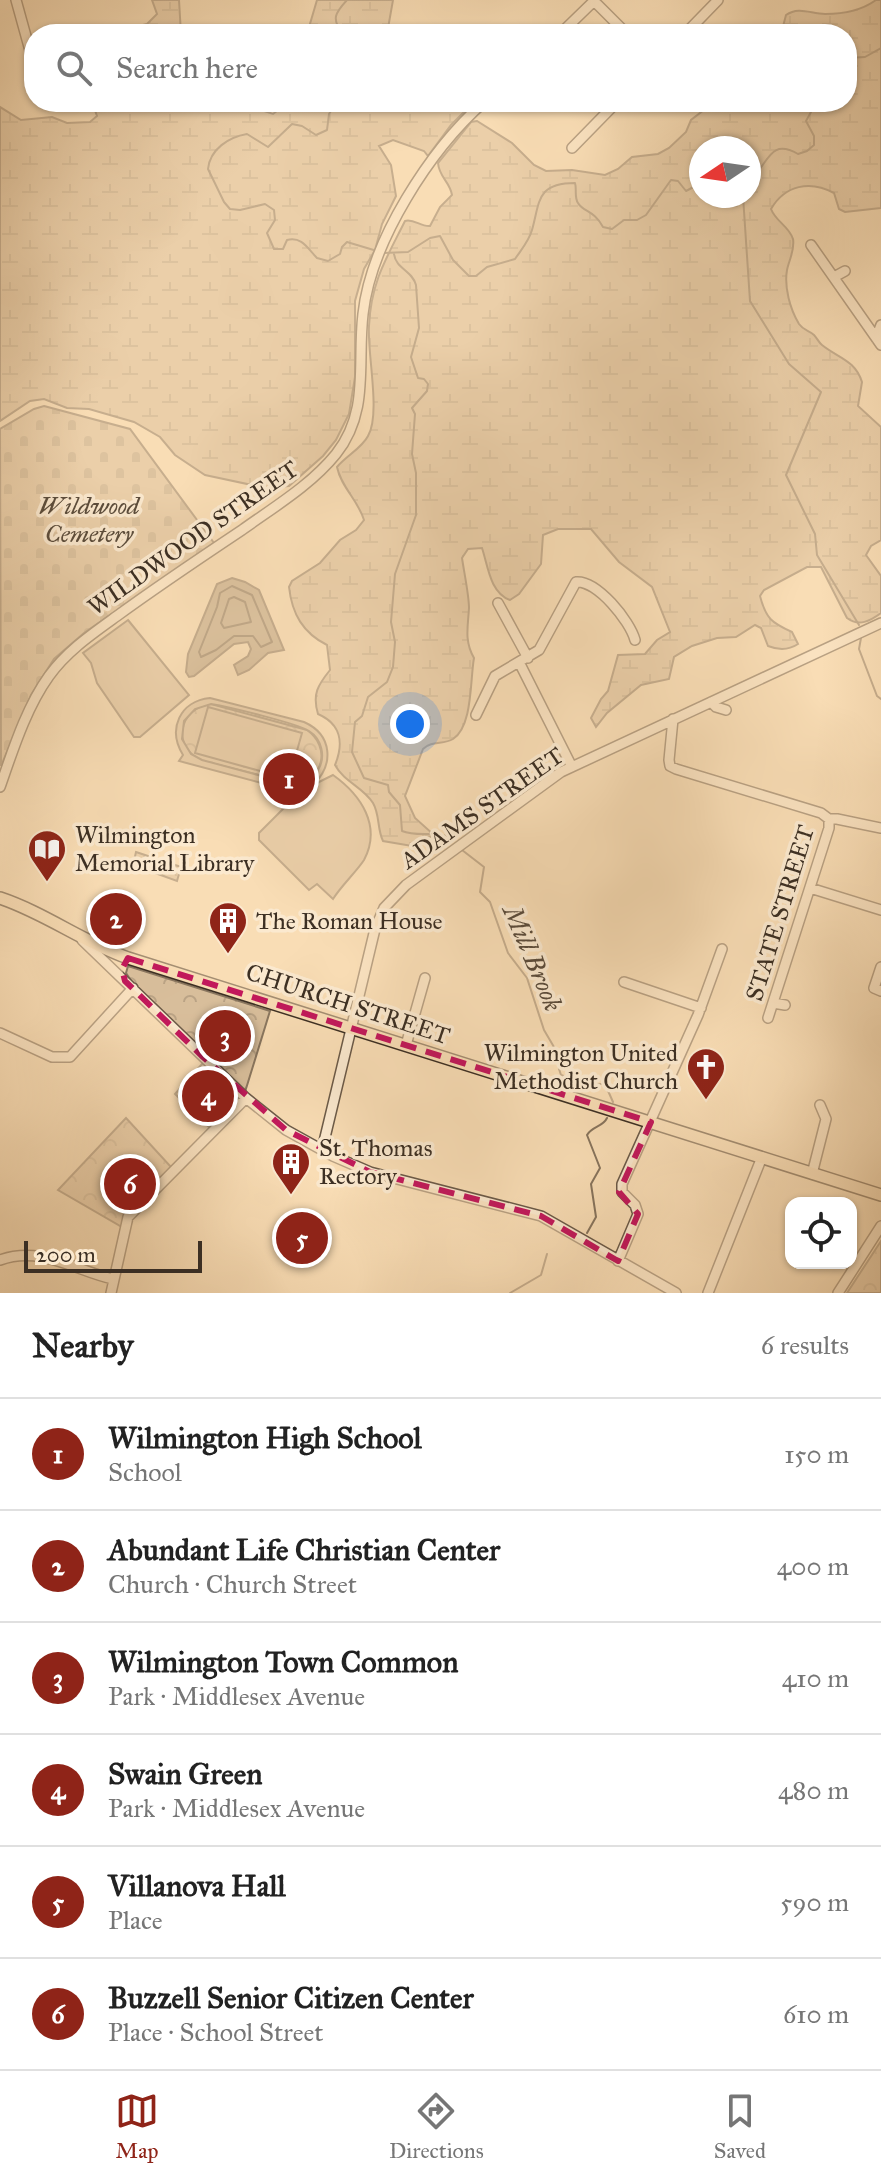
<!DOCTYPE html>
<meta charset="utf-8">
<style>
:root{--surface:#fff;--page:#f6f6f6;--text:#222;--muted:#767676;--line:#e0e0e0;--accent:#8f2418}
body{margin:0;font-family:"IM FELL Great Primer",serif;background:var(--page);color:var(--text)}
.controls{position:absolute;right:24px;bottom:24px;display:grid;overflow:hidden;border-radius:16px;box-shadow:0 2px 6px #0004}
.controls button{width:72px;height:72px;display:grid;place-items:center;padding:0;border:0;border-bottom:2px solid var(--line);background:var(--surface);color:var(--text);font:40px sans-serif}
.compass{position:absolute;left:689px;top:136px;width:72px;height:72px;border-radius:50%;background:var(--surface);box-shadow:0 2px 6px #0004;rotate:257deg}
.scale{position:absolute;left:24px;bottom:20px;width:178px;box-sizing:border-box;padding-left:8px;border:4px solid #3c2f23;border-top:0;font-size:22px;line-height:28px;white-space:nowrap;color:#3c2f23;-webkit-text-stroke:6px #fbe9cf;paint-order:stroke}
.you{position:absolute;left:410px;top:724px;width:28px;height:28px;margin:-20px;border:6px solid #fff;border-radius:50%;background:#1a73e8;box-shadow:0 0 0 12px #1a73e833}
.badge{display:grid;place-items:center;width:52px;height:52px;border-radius:50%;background:var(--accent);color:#fff;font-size:26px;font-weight:700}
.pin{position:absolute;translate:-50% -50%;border:4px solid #fff;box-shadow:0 2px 8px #0006}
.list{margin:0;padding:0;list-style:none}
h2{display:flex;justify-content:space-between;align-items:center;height:104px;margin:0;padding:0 32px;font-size:34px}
h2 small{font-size:26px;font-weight:400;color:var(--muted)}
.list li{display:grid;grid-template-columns:52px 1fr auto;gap:24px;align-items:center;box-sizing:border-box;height:112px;padding:0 32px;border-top:2px solid var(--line)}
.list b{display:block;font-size:30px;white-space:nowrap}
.list p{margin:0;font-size:26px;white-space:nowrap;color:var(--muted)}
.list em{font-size:26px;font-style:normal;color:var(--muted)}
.icon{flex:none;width:44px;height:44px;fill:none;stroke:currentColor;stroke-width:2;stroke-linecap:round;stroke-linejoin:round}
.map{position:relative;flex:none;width:881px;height:1293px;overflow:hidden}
.search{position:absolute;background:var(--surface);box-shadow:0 2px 6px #0004;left:24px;right:24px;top:24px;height:88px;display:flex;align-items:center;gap:20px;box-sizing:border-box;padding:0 28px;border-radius:32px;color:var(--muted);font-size:30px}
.sheet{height:776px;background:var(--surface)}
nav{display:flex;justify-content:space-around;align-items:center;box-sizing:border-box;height:112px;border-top:2px solid var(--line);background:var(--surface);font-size:22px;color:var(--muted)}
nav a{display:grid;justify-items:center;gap:4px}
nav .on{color:var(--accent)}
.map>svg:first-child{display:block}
</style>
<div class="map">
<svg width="881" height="1293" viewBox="0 0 881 1293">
<defs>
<pattern id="forest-crowns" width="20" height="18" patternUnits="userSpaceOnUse" patternTransform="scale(2)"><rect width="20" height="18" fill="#d9bf9c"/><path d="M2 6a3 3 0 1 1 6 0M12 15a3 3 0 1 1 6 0" fill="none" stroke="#bba486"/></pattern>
<pattern id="wetland-marsh" width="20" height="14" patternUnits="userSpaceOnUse" patternTransform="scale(2)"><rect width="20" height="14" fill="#d9bf9c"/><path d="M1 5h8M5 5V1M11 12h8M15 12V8" fill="none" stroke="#bba486"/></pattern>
<pattern id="cemetery-stones" width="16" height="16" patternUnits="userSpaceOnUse" patternTransform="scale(2)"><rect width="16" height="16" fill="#d9bf9c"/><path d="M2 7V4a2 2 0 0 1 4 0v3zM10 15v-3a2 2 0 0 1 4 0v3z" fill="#bba486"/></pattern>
</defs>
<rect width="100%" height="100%" fill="#f9ddb5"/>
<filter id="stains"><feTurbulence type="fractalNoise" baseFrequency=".0025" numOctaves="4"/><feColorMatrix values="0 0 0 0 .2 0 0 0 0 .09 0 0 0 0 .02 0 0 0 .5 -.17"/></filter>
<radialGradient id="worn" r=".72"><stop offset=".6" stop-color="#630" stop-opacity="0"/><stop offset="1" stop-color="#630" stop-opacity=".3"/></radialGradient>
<path fill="url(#forest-crowns)" stroke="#8a7760" stroke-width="2" d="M211,704L307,730C331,747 324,780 294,784L203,761C171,748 178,708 211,704Z
M136,852L181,867L177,881L133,865Z
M128,966L270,1011L245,1092L132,982L126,973Z
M203,1063L242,1099L211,1129L175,1094Z
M126,1118L171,1167L126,1218L122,1227L58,1190Z
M881,1241V1293H847Z"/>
<path fill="url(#wetland-marsh)" stroke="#8a7760" stroke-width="2" fill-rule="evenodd" d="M152,0H179L181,34H126V29L147,24L157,14Z
M317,0H393L387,34H307Z
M876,0H881V208L845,212L839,209L834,193C810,180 785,185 771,209C776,222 789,226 793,239C795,250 789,260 787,270C784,287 790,309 799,324C804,331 809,330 814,335C817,338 819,343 822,345C838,358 855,360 862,382L858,406L881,427V540L871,546L866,555L881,576V613C870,621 859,627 847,618L821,567H807L764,590L760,596C766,619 772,623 792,632L798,644C789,650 778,650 768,646L761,628L755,625L736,637L717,638L692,646L674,657L669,679L641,685L607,713L596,727L591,718L601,699L608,691L618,655L645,654L657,640L670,632L652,587L619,562L591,529H558L543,535L541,564L519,594L510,600C490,593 488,566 482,548L468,549L462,558C464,572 469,595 469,608C468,626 464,641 474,658C470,679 473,726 453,739C443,745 432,740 423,749L405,796L415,818L434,835L412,846L383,841C377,829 380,815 373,803C363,787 344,782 335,765C344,743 341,724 318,714C312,694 318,685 330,670L327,645C303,633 292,614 289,587L292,581L320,563L340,540L356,530L364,520C358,500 341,487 337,467C346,456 362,448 368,436C381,414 367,353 369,326C371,282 386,259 405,221C413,218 421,227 430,226L440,207L452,195C450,182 439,177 438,163L471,122L477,121L512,143L534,165L546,171L572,170L605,175L618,169L632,157L658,154L669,148L686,132L691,120L713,103L847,102V34H781L786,15C799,6 811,14 825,14C843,14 861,11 876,0ZM701,148H749V196H701Z
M92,102H127L132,108L157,102H237L273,114L278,110L282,102H413L428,106L470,102L471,105L451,125L428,156L424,151L393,140L379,146L391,165L396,196L382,224L375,250L364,269L355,301V377L349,414L336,440L323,456L289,486L266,488L205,475L175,455L160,437L134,422L89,409L67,408L44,399L30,401L0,421V107L21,120L52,117L67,123L90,122L97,116Z"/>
<path fill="url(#cemetery-stones)" stroke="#8a7760" stroke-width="2" d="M44,406L130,429L214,543L84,633L54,659L31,695L1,766L0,429L34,409Z"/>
<path fill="#d9bf9c" stroke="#8a7760" stroke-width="2" fill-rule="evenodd" d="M128,620L189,695L140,737H134L97,683L91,663L83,653Z
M210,698L304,722C333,735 334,765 313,785L333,775C361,795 382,826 364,860C357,871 341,886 333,899L317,884L309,890L259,840V833L298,794L309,787L288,790L179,761L183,755C167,729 180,701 210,698ZM211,704C229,707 296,723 309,731C322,739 326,757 318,770C312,780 303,784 292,784L202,760L191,754L182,739L184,721L195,709Z
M208,707L302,733L289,779L195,753Z"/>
<path fill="#b9a283" stroke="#87745d" stroke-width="2" d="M232,578L245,582L259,590L284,650L268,653L249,670L238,675L234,665L248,656L251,649L248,642L234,644L194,676L189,677L186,672L188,654L217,584Z"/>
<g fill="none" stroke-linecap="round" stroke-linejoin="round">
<path stroke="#7a6853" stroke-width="2" d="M232,586L252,595L272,642L261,647L253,636H234L216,650L201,657L199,652L217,607L220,593Z
M234,597L245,602L251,622L224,628L221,623L229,599Z"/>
<path stroke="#87745d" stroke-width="2" d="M343,34C331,19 335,13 347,0
M847,58L865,57L881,48
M337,102L329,114L327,130L316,135L302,126L292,124L268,147L247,134C229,137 210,149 208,169L224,202L230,209L240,210L265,204L274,210L275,220L267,233L274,249H283L287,240C302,236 308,249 317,258L328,261L340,254L342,247L347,242L377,251
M749,180C769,166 768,137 798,154L807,151L814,145V136L806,121L811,112L810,102
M743,196L750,301L789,364L821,392L786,475L815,534L817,555L859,625
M383,253L408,252L430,238L440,236L453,260L469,276H476L487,267L515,259C521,250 529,241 532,230C540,202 536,183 575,183C577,189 574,197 578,203C583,212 594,210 603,227L612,229L624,220H637L646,215L671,180L678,181L686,191L701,183
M394,254C396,269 412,270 416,285L419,328L411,357L418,378L424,379L428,384L427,391L412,408L415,414L412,454L416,473V515L395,574L391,622L395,642L393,667L387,682L368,697L362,716L355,722L352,752L364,778L388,785L389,792L400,805L402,831C418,838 440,829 454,840
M861,638L859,649L877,696L881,699
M462,850L484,867L480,892L490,902L508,953L527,978L544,1030L561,1059L559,1069L561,1075L587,1084H605L613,1102
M587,1233L596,1217L591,1184L600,1168L587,1135C592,1126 603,1127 607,1118
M510,1293L541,1275L547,1254"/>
<g stroke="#6b5a48" stroke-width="12">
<path id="minor" d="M16,0L34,65
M594,1L627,34
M560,34L595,0
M685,34L718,0
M572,148L617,102
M811,245L881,345
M834,277L845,271
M876,338L881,325
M498,603L528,658
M519,662L572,767
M711,702L716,707L726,710
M476,715L495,676L539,650L576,582C597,580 630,621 635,640
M673,719L669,760L670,766L676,769L821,813L829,819H837L881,828
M0,787C13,750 26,708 49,676C67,651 92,634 117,616C158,586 200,558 242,530C274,507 311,485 336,454C370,411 357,364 363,314C371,241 430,150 484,102
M810,888L881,910
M82,940L246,1098L286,1130L333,1156L370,1172L541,1216L676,1293
M881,967L874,988L881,991
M624,982L701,1008
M773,1003L785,1005
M768,1018L829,828V819
M0,1033L52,1057H70L133,988
M406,1045L425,978
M322,1150L375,929L384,908L406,885L561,772L881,623
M812,1174L826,1119L820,1105
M0,1260C41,1245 76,1271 113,1279
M618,1261L638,1214L635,1205L622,1192V1184L698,1015L722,949
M111,1293L128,1217L246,1098
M708,1293L762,1157
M838,1293L881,1226"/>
</g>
<g stroke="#3c2f23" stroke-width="14">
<path id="major" d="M0,898C45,913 83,942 128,958L881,1195"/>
</g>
<use href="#minor" stroke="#fbe9cf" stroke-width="9"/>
<use href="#major" stroke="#f9ddb5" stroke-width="11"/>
</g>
<path d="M0 0H881V1293H0ZM128,958L651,1122L619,1192L638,1214L618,1261L541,1216L370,1172L286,1130L203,1057L125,981L122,969Z" fill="#f9ddb5" fill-opacity=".55" fill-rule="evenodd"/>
<path fill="none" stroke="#c2185b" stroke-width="6" stroke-dasharray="16 10" stroke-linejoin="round" d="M128,958L651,1122L619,1192L638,1214L618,1261L541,1216L370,1172L286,1130L203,1057L125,981L122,969Z"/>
<defs>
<g id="library-pin" transform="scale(2)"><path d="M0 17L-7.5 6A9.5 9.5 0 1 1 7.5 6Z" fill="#8f2418" stroke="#fbe9cf"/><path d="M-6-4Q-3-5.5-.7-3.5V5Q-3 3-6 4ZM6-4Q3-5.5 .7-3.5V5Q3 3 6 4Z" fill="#fff"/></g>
<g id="building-pin" transform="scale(2)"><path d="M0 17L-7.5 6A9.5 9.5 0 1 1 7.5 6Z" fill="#8f2418" stroke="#fbe9cf"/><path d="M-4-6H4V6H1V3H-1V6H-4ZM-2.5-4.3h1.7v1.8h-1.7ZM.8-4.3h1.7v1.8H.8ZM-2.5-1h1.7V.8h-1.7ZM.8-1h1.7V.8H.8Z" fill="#fff"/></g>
<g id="church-pin" transform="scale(2)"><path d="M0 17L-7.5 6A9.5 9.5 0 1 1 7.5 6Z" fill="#8f2418" stroke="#fbe9cf"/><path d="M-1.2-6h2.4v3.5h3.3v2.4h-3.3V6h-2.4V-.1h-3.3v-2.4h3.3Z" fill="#fff"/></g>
</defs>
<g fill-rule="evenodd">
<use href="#library-pin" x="47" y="849"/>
<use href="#building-pin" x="228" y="921"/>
<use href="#church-pin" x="706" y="1067"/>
<use href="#building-pin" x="291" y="1162"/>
</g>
<g text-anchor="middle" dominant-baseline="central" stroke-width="7" stroke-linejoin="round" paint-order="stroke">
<g font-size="24" font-style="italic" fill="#5b4c3b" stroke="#fbe9cf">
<text x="89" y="506">Wildwood<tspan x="89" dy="28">Cemetery</tspan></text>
</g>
<g font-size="24" fill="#3c2f23" stroke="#fbe9cf">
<text transform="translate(193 538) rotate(-35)">WILDWOOD STREET</text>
<text transform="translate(482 808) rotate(-35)">ADAMS STREET</text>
<text transform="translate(780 913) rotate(-73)">STATE STREET</text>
<text transform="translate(348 1004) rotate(18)">CHURCH STREET</text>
</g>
<g font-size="24" fill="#3c2f23" stroke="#fbe9cf" text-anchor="start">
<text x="75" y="835">Wilmington<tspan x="75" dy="28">Memorial Library</tspan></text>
<text x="256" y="921">The Roman House</text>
<text x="678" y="1053" text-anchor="end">Wilmington United<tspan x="678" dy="28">Methodist Church</tspan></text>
<text x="319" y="1148">St. Thomas<tspan x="319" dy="28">Rectory</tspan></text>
</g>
<g font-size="26" font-style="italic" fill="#5b4c3b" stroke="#fbe9cf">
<text transform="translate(533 958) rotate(67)">Mill Brook</text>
</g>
</g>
<rect width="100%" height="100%" filter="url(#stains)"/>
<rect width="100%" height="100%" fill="url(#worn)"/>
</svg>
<div class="controls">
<button><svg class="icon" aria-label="locate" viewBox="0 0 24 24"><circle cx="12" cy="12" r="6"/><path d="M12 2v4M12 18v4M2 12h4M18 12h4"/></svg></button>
</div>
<svg class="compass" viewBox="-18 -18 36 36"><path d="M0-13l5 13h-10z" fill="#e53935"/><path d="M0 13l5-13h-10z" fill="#767676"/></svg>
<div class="scale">200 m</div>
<div class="you"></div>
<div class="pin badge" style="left:289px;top:779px">1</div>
<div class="pin badge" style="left:116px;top:919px">2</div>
<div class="pin badge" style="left:225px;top:1036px">3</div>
<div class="pin badge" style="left:208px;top:1096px">4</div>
<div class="pin badge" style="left:302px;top:1238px">5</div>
<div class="pin badge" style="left:130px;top:1184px">6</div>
<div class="search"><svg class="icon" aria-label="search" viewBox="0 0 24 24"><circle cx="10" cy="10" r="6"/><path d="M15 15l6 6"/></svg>Search here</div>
</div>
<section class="sheet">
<h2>Nearby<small>6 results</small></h2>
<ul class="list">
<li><span class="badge">1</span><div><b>Wilmington High School</b><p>School</p></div><em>150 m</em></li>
<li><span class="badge">2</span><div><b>Abundant Life Christian Center</b><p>Church · Church Street</p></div><em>400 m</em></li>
<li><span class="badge">3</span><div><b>Wilmington Town Common</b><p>Park · Middlesex Avenue</p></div><em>410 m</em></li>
<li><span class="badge">4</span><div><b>Swain Green</b><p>Park · Middlesex Avenue</p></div><em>480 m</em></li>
<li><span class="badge">5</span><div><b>Villanova Hall</b><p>Place</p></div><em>590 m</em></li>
<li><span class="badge">6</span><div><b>Buzzell Senior Citizen Center</b><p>Place · School Street</p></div><em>610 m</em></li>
</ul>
</section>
<nav>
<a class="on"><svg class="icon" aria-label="map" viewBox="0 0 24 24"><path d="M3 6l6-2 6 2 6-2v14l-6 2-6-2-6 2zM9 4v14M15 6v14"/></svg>Map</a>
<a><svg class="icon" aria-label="directions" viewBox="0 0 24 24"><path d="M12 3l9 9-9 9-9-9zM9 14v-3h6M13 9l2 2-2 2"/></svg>Directions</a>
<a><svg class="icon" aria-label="saved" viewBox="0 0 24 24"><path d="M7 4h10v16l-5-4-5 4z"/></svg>Saved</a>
</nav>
